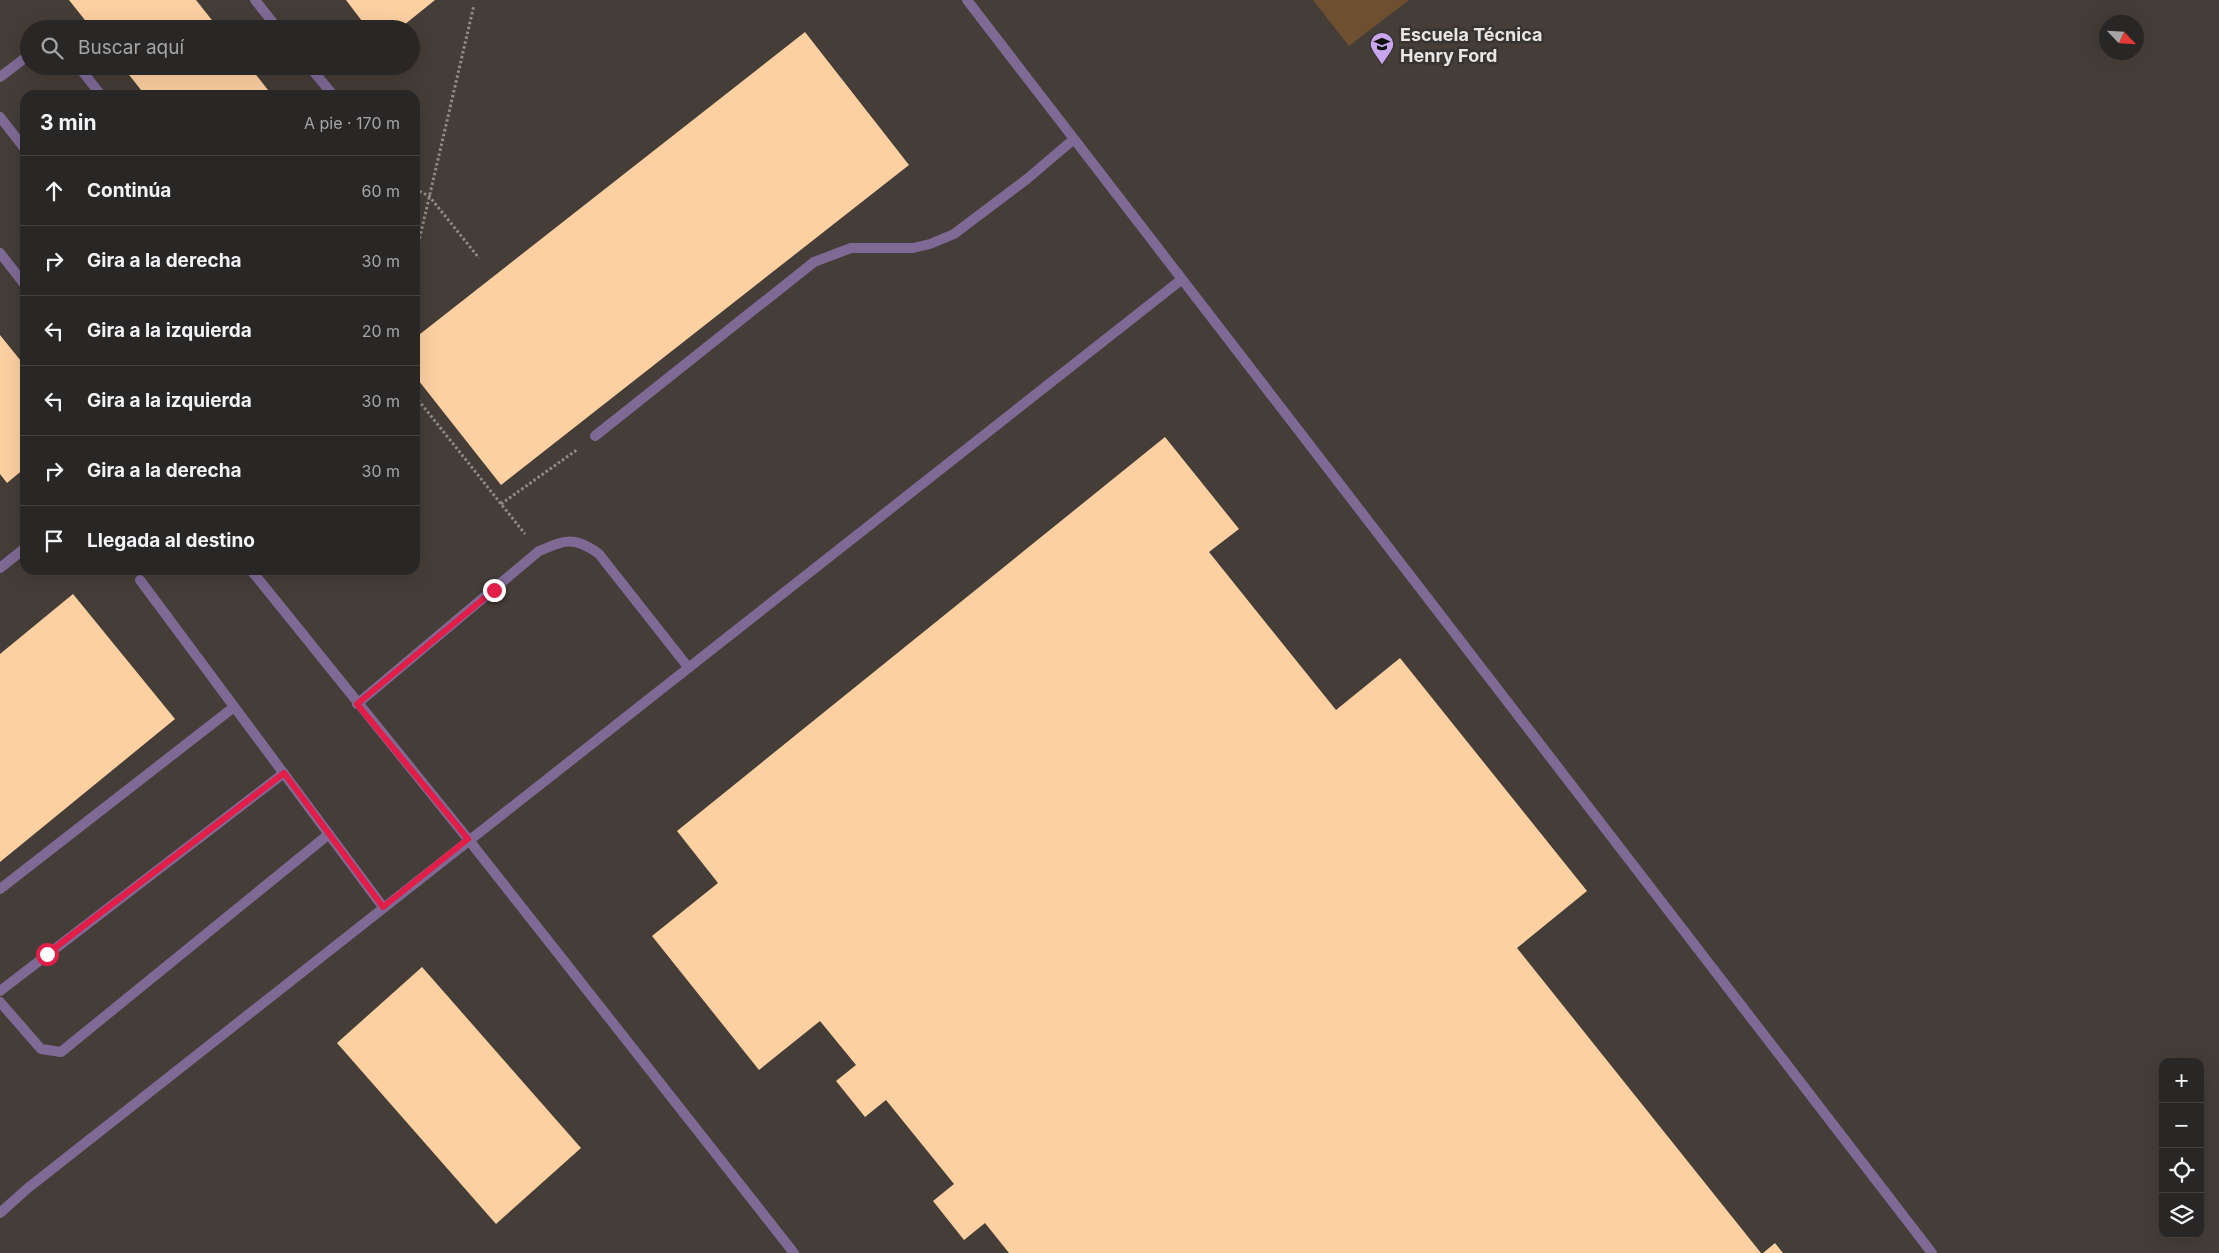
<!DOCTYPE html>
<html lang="es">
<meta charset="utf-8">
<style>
:root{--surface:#292725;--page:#312f2d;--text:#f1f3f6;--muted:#a5a5a7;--line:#454442}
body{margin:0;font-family:Inter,sans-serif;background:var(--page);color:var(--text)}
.controls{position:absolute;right:15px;bottom:15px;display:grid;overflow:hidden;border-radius:10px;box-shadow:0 5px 20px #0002}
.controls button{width:45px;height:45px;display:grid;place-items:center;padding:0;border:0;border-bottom:1px solid var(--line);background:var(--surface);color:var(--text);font:25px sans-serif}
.compass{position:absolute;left:2099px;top:15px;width:45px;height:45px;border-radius:50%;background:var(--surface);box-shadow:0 5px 20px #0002;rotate:115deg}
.stop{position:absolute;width:15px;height:15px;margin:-11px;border:4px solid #e11d48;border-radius:50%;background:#fff}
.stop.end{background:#e11d48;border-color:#fff;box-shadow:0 1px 5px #0008}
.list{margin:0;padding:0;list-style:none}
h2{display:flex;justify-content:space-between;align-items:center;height:65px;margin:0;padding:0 20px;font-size:21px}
h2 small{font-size:16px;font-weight:400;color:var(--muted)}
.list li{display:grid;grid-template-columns:32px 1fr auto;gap:15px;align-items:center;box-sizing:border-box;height:70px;padding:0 20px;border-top:1px solid var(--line)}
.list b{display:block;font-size:19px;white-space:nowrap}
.list em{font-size:16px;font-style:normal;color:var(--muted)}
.icon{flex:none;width:28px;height:28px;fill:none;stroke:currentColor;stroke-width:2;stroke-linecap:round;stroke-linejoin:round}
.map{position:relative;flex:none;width:2219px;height:1253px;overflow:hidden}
.search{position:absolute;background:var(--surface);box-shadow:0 5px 20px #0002;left:20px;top:20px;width:400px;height:55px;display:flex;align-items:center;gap:12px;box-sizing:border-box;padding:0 18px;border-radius:28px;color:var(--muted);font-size:19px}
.panel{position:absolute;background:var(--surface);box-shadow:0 5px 20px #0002;left:20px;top:90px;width:400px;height:485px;border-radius:15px}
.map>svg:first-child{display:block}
</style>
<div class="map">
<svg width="2219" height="1253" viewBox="0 0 2219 1253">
<rect width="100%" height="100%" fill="#373431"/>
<path fill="#453d37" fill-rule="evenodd" d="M0,0H2219V1253H0ZM2106,22H2136V52H2106ZM29,29H411V66H29ZM25,95H415V570H25ZM2163,1062H2200V1234H2163Z"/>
<path fill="#6e5031" d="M1313,0H1409L1349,46Z"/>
<path fill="#fdd0a2" d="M69,0H196L219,29H92Z
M346,0H435L399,29H368Z
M805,32L909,165L501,485L415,376V338Z
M122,66H249L272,95H145Z
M0,335L25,366V468L7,483L0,474Z
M1165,437L1239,529L1209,552L1336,710L1400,658L1587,891L1517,948L1761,1253H1009L985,1223L964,1240L933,1201L954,1184L886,1100L865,1117L836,1081L856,1065L820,1021L759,1070L652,936L718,883L677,831Z
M73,594L175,719L0,862V654Z
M422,967L581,1148L496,1224L337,1043Z
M1775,1243L1783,1253H1763Z"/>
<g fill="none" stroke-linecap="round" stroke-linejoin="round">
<path stroke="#8f8d8a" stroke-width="3" stroke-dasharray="2.5 2.5" stroke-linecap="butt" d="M415,189L429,196L479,258
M415,258L474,5
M415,396L525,534
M501,504L578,449"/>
<path stroke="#7f6a96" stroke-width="10" d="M255,0L278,29
M967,0L1932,1253
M78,66L101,95
M309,66L333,95
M0,77L29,55
M0,117L25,149
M0,253L25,285
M595,436L814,262L851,248H913L930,244L954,234L1027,179L1074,139
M0,568L25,548
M251,570L468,839L794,1253
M140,580L383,907
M357,704L539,551C565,540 574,536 599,554L688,667
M0,889L234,707
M0,991L284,773
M0,1002L41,1049L61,1052L329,834
M0,1213L28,1188L1181,280"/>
</g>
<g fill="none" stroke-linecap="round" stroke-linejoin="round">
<path stroke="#e11d48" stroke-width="6" d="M47,954L284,773L383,907L468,839L357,704L494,590"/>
</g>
<defs>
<g id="school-pin" transform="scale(1.25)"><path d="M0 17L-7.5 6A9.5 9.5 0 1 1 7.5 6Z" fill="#c8a5ee" stroke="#373431"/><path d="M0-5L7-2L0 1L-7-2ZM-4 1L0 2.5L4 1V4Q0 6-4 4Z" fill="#111"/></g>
</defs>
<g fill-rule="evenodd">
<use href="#school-pin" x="1382" y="44"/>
</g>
<g text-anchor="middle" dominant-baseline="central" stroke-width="5" stroke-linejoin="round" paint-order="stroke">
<g font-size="18" font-weight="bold" fill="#e9e7e5" stroke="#373431" text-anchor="start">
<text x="1400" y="34">Escuela Técnica<tspan x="1400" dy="21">Henry Ford</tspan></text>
</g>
</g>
</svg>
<div class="controls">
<button>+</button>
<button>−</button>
<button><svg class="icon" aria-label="locate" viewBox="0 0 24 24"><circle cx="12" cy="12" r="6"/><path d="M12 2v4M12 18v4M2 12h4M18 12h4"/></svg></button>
<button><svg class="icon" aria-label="layers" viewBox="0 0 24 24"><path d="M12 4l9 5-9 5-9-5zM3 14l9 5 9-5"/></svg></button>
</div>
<svg class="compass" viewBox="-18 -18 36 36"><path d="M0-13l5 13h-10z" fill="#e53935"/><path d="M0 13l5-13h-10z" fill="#a5a5a7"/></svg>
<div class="stop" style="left:47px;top:954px"></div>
<div class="stop end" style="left:494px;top:590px"></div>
<div class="search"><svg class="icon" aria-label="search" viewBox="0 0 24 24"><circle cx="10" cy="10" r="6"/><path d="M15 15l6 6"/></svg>Buscar aquí</div>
<section class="panel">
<h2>3 min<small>A pie · 170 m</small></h2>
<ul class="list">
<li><svg class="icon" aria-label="ahead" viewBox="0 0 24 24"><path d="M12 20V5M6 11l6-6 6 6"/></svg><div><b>Continúa</b></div><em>60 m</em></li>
<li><svg class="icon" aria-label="right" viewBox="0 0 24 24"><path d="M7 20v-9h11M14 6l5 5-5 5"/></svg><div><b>Gira a la derecha</b></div><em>30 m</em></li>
<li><svg class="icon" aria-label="left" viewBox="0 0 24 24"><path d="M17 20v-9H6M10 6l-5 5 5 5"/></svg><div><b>Gira a la izquierda</b></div><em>20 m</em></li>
<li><svg class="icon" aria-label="left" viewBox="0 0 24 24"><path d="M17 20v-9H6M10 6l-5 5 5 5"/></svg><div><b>Gira a la izquierda</b></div><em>30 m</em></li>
<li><svg class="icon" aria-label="right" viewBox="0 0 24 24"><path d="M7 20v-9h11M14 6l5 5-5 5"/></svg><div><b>Gira a la derecha</b></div><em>30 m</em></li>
<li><svg class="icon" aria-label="arrive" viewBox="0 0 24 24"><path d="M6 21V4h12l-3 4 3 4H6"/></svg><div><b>Llegada al destino</b></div></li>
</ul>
</section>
</div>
